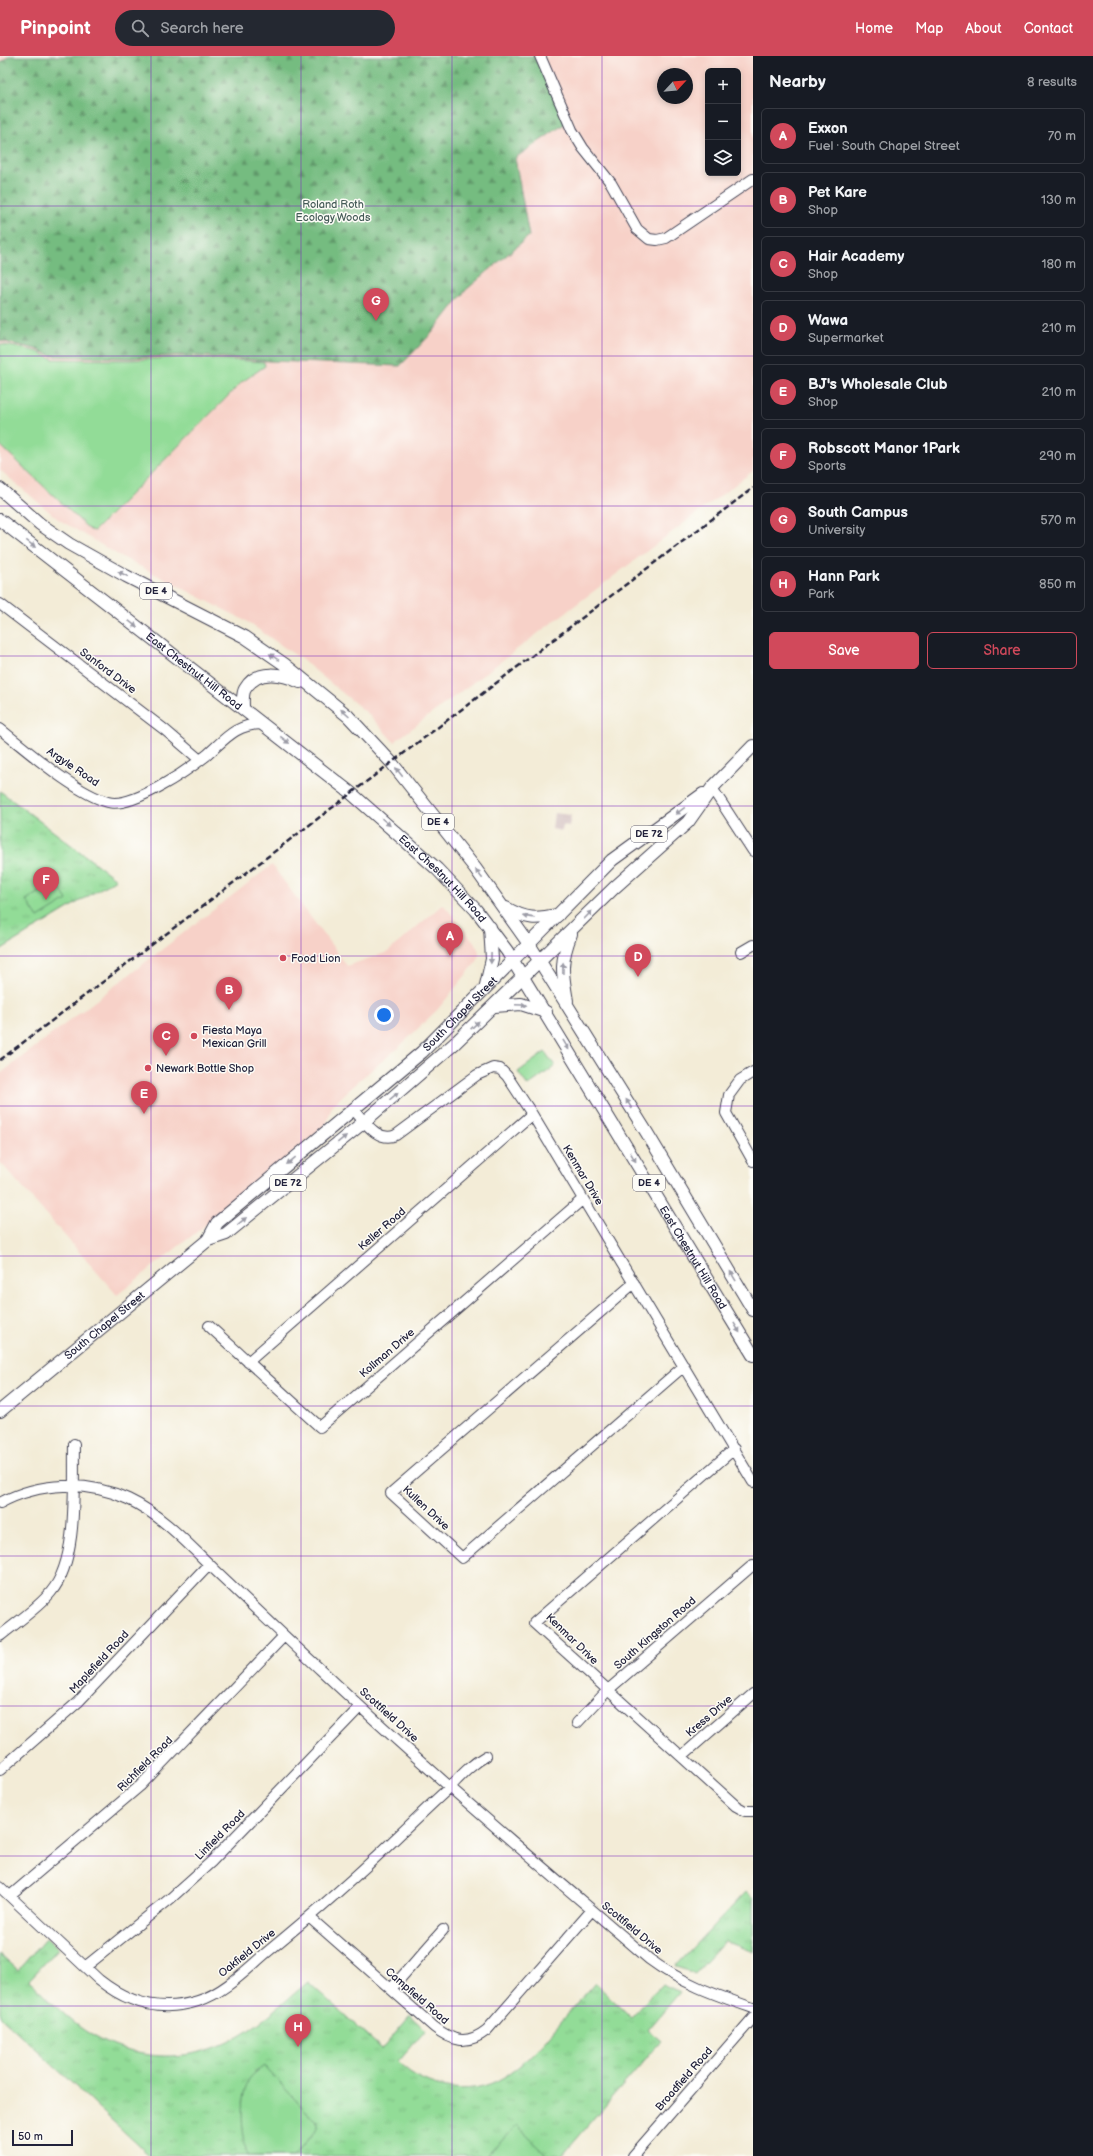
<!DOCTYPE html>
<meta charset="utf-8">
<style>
:root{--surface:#171b24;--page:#242831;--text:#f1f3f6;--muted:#9ea1a6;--line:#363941;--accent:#d1495b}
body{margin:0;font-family:"Balsamiq Sans",sans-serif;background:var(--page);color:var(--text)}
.controls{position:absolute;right:12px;top:12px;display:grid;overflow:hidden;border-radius:6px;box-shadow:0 2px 6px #0003}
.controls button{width:36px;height:36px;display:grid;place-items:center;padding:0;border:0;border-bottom:1px solid var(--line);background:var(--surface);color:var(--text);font:20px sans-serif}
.compass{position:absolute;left:657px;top:12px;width:36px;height:36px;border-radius:50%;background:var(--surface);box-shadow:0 2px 6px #0003;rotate:64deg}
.scale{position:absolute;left:12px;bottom:10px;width:61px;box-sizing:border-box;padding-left:4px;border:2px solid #22223b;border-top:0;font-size:11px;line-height:14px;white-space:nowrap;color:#22223b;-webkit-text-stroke:3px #fdfcf7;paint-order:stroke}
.you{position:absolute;left:384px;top:959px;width:14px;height:14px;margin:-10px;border:3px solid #fff;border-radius:50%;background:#1a73e8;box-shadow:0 0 0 6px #1a73e833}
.badge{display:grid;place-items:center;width:26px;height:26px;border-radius:50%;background:var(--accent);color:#fff;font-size:13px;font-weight:700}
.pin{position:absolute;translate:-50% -33px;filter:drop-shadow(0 1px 2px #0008)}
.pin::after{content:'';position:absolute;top:21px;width:14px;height:12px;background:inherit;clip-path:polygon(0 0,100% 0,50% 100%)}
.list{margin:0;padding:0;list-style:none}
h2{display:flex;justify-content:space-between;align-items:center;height:52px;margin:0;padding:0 16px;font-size:17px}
h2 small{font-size:13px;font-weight:400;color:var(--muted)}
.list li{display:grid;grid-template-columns:26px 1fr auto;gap:12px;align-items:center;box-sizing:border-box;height:56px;margin:0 8px 8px;padding:0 8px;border:1px solid var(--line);border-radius:6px}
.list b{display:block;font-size:15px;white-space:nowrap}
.list p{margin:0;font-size:13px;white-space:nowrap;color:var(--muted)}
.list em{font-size:13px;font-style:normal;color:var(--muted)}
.actions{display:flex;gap:8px;padding:12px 16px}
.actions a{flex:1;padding:9px 0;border:1px solid var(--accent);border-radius:6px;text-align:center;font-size:14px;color:var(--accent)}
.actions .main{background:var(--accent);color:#fff}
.icon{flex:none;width:22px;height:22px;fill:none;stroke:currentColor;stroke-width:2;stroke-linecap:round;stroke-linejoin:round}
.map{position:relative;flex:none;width:753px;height:2100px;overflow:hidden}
header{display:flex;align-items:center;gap:24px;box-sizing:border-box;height:56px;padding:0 20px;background:var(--accent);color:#fff}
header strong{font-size:19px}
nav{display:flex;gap:22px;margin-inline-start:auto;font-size:14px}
.search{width:280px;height:36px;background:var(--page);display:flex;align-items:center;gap:10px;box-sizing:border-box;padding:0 14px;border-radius:22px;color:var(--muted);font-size:15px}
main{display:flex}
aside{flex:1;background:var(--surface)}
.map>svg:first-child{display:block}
</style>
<header>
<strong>Pinpoint</strong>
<div class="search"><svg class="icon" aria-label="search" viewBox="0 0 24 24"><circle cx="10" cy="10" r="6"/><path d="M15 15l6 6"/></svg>Search here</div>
<nav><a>Home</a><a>Map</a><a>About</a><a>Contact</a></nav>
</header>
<main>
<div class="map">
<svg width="753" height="2100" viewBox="0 0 753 2100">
<defs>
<pattern id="grass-tufts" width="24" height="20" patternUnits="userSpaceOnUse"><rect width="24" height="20" fill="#92dc97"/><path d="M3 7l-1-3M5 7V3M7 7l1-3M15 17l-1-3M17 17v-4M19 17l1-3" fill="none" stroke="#7ebc83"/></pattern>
<pattern id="forest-firs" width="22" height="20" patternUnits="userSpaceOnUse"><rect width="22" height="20" fill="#75bc80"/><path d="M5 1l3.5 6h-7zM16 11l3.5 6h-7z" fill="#60986a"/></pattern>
</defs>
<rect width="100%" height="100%" fill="#fdfcf7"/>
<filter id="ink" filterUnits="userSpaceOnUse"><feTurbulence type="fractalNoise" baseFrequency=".025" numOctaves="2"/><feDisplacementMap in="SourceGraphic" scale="8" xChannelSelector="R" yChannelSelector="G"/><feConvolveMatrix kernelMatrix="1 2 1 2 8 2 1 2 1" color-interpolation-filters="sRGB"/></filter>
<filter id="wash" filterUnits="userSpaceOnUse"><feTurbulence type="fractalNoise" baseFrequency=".012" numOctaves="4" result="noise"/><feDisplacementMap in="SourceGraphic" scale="16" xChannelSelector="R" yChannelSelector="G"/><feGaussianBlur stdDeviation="0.9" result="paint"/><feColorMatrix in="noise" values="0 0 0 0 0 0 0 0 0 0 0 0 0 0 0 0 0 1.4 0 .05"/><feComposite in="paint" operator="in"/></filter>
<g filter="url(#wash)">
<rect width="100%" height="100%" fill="#f3ecd7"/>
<path fill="#f7d1c8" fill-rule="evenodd" d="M0,0H753V415L394,686L367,657L301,603L246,565L120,500L58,463L0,414ZM708,15H738V117H708ZM663,18H687V42H663Z
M272,809L347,910L388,896L443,848L475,887L479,896L478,904L438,953L399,991L357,1026L332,1050L326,1069L222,1156L117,1239L0,1106V1018Z"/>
<path fill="#d2bfc0" d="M554,757L571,759L569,770L563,769L562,775L552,773Z"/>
<path fill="url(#grass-tufts)" stroke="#5a7f69" d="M0,735L116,823L0,894Z
M746,1836L753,1843V1896L725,1885L695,1918L676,1910Z
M46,1882L58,1893L29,1924C46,1940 62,1958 81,1972C129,2006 189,2010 241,1979C265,1965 286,1944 308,1926L382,1993L410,1960L426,1974L398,2006C413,2021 431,2029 452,2032C498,2038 526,2006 553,1975C567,1959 581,1943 595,1927L631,1961L662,1928L680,1936L648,1974L661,1985L562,2100H150L0,1960V1898L18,1914Z"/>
<path fill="url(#forest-firs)" stroke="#4c6f5e" d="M9,0H535L566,67L515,102L529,180L466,234L432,277L400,310L269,305L185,299L130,302L52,300L36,293L0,285V7Z"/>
<path fill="#92dc97" stroke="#5a7f69" d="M0,288L36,295L53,303L130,304L184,301L264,306L265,310L242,326L94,475L90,474L0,389Z
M56,826L67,844L38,862L26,844Z
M545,996L555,1010L528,1030L518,1016Z
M264,2010L318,2068V2073L293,2100H247C243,2077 238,2047 248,2025C251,2019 259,2014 264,2010Z
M517,2070L546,2098L544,2100H486Z"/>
</g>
<g filter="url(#ink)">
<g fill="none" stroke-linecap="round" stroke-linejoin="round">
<g stroke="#414052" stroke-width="12">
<path id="minor" d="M540,0L572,74L583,92L611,127L637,173L649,183L657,184L666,182L753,123
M0,548L165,674L200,704
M0,673C28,695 75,737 108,746C132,753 188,714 207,699C226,682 236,668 263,668
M712,732L753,795
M741,896L753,889
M753,1016L740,1024L729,1039L726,1057L753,1105
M354,1054C365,1066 378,1087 396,1079L477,1019L493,1012L500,1013L507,1020L532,1058L753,1426
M634,1227L391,1437L462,1502L684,1310
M209,1270L320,1371L583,1143
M248,1306L532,1058
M734,1393L534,1567L736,1750L745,1755H753
M0,1447C39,1426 88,1424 128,1443C162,1459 189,1489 215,1514C250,1547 285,1581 321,1614C427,1714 539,1808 649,1903C681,1927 716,1939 753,1952
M0,1580C17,1566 37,1553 51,1536C79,1503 73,1430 74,1388
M577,1667L608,1634L753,1509
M682,1700L753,1638
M0,1714L78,1646L209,1508
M0,1831L99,1924C128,1947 161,1957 198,1945C224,1937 246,1914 266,1897C311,1860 354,1823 395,1783C413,1766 430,1749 448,1733C461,1720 470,1709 486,1700
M10,1840L140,1730L284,1580
M309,1861L434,1971C452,1985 467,1990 487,1974L592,1854
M85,1911L171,1842L211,1806L360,1651
M391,1933L443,1874
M633,2100L753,1962"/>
</g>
<g stroke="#414052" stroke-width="14">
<g id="major">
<path d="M0,433L40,468L69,488L126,520L245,581L284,608L348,660L391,706L475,812L529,888L647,1077L753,1254"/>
<path id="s1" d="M0,464L351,737L437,813L476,854L507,895L753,1299"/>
<path d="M243,652C243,646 242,638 245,633C257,612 283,618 300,626"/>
<path d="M506,852C527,864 536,863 558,859"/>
<path d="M486,929L492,903L490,871"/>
<path d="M567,945C562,916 560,906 571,878"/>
<path d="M495,950L521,948L546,956"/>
<path id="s2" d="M208,1184L217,1167L422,996L612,804L703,738"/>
<path id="s3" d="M0,1355L208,1184L226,1178L365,1065L454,988L614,832L688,766L712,732L753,690"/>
</g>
</g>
<use href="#minor" stroke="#fff" stroke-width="10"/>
<use href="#major" stroke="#fff" stroke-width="12"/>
<path stroke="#22223b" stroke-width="2.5" stroke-dasharray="6 3" stroke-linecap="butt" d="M0,1004L753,432"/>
</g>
<defs><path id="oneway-solid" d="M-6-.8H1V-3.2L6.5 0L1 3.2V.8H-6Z"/></defs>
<g fill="#9c9ca7">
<use href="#oneway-solid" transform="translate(31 488) rotate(38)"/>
<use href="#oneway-solid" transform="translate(123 518) rotate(-152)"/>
<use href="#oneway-solid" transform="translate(133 568) rotate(38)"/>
<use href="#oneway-solid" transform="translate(274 601) rotate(-146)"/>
<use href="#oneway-solid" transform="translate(345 657) rotate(-138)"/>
<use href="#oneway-solid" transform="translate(285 684) rotate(38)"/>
<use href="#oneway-solid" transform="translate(399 716) rotate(-128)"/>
<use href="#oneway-solid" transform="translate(680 755) rotate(144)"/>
<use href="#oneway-solid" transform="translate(386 766) rotate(41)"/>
<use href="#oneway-solid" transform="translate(479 818) rotate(-127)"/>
<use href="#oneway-solid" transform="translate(588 859) rotate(-46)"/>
<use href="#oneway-solid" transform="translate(529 861) rotate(-172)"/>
<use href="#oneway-solid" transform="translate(491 902) rotate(91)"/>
<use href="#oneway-solid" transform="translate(563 912) rotate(-89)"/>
<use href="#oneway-solid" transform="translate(521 949) rotate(3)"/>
<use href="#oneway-solid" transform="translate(475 969) rotate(-43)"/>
<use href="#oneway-solid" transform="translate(566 989) rotate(59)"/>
<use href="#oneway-solid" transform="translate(394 1040) rotate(-40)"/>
<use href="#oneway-solid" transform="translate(629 1048) rotate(-122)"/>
<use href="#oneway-solid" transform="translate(342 1083) rotate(-39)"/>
<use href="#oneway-solid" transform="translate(633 1101) rotate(59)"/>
<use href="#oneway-solid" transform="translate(291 1105) rotate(141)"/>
<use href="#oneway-solid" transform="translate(242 1165) rotate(-39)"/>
<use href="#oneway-solid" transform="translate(733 1220) rotate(-121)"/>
<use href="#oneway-solid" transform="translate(737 1272) rotate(59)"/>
</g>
</g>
<path fill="none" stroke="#7b2cbf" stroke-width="1" stroke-opacity="0.55" d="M151,0V2100M301,0V2100M452,0V2100M602,0V2100M0,150H753M0,300H753M0,450H753M0,600H753M0,750H753M0,900H753M0,1050H753M0,1200H753M0,1350H753M0,1500H753M0,1650H753M0,1800H753M0,1950H753"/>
<g fill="#d1495b" stroke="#fdfcf7" stroke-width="1.5">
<circle cx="283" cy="902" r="4"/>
<circle cx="194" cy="980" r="4"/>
<circle cx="148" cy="1012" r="4"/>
</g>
<g text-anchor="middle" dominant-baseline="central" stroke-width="3" stroke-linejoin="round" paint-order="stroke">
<g fill="#fdfcf7" stroke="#646373" stroke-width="1">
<rect x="140" y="527" width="32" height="16" rx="3"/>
<rect x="422" y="758" width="32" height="16" rx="3"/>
<rect x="631" y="770" width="36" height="16" rx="3"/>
<rect x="270" y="1119" width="36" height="16" rx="3"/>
<rect x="633" y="1119" width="32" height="16" rx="3"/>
</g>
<g font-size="10" font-weight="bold" fill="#22223b">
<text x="156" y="535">DE 4</text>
<text x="438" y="766">DE 4</text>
<text x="649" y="778">DE 72</text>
<text x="288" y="1127">DE 72</text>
<text x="649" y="1127">DE 4</text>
</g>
<g font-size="11" fill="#445a57" stroke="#fdfcf7">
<text x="333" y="148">Roland Roth<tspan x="333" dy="13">Ecology Woods</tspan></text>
</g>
<g font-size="11" fill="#22223b" stroke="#fdfcf7">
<text transform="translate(108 615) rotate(37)">Sanford Drive</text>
<text stroke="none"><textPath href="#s1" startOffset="246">East Chestnut Hill Road</textPath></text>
<text transform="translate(73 711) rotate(34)">Argyle Road</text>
<text stroke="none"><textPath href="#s1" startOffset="570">East Chestnut Hill Road</textPath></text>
<text stroke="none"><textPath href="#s2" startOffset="340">South Chapel Street</textPath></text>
<text transform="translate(583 1119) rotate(59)">Kenmar Drive</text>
<text transform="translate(382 1173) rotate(-41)">Keller Road</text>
<text stroke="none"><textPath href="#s1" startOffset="1026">East Chestnut Hill Road</textPath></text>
<text stroke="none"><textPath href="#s3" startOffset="135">South Chapel Street</textPath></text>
<text transform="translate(387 1297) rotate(-41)">Kollman Drive</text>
<text transform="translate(426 1452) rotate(43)">Kullen Drive</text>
<text transform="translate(655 1577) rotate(-41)">South Kingston Road</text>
<text transform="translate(572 1583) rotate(44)">Kenmar Drive</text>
<text transform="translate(99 1606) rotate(-47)">Maplefield Road</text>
<text transform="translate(389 1659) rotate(42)">Scottfield Drive</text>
<text transform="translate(709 1660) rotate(-41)">Kress Drive</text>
<text transform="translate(145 1708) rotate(-45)">Richfield Road</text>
<text transform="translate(220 1779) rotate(-45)">Linfield Road</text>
<text transform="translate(632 1872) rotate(40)">Scottfield Drive</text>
<text transform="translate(247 1897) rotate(-39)">Oakfield Drive</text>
<text transform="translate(417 1940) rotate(41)">Campfield Road</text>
<text transform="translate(684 2023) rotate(-49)">Broadfield Road</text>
</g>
<g font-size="11" fill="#22223b" stroke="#fdfcf7" text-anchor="start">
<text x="291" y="902">Food Lion</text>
<text x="202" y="974">Fiesta Maya<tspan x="202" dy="13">Mexican Grill</tspan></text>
<text x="156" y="1012">Newark Bottle Shop</text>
</g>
</g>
</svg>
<div class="controls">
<button>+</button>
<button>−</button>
<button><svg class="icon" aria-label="layers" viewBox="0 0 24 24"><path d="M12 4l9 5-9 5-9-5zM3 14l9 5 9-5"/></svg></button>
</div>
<svg class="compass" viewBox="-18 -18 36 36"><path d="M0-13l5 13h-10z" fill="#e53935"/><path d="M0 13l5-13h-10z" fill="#9ea1a6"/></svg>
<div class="scale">50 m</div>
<div class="you"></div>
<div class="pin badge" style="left:450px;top:900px">A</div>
<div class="pin badge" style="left:229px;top:954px">B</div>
<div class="pin badge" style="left:166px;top:1000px">C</div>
<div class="pin badge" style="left:638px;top:921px">D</div>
<div class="pin badge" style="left:144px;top:1058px">E</div>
<div class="pin badge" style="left:46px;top:844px">F</div>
<div class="pin badge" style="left:376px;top:265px">G</div>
<div class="pin badge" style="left:298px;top:1991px">H</div>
</div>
<aside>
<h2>Nearby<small>8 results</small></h2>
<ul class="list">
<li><span class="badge">A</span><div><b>Exxon</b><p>Fuel · South Chapel Street</p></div><em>70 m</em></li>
<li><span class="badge">B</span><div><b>Pet Kare</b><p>Shop</p></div><em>130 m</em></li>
<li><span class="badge">C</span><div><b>Hair Academy</b><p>Shop</p></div><em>180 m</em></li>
<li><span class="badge">D</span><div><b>Wawa</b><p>Supermarket</p></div><em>210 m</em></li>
<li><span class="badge">E</span><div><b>BJ's Wholesale Club</b><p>Shop</p></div><em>210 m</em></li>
<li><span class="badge">F</span><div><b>Robscott Manor 1Park</b><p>Sports</p></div><em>290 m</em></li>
<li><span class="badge">G</span><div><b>South Campus</b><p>University</p></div><em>570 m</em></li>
<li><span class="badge">H</span><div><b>Hann Park</b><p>Park</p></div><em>850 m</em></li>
</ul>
<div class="actions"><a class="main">Save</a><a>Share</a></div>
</aside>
</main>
